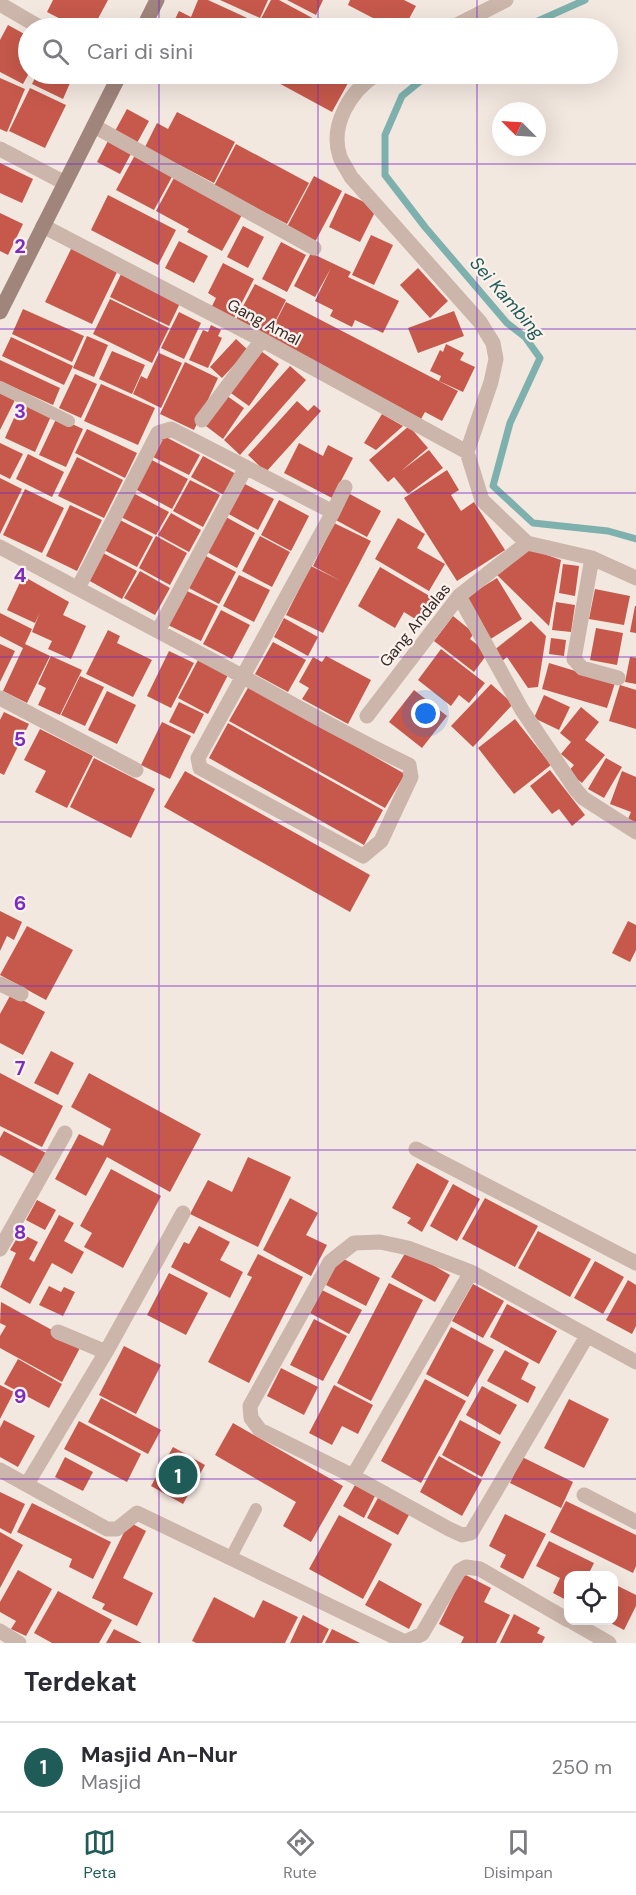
<!DOCTYPE html>
<html lang="id">
<style>
:root{--surface:#fff;--page:#f7f7f7;--text:#2b2b33;--muted:#7c7c81;--line:#e1e1e2;--accent:#1f5c58}
body{margin:0;font-family:"DM Sans",sans-serif;background:var(--page);color:var(--text)}
.controls{position:absolute;right:18px;bottom:18px;display:grid;overflow:hidden;border-radius:12px;box-shadow:0 6px 24px #0002}
.controls button{width:54px;height:54px;display:grid;place-items:center;padding:0;border:0;border-bottom:2px solid var(--line);background:var(--surface);color:var(--text);font:30px sans-serif}
.compass{position:absolute;left:492px;top:102px;width:54px;height:54px;border-radius:50%;background:var(--surface);box-shadow:0 6px 24px #0002;rotate:294deg}
.you{position:absolute;left:426px;top:714px;width:21px;height:21px;margin:-15px;border:4px solid #fff;border-radius:50%;background:#1a73e8;box-shadow:0 0 0 9px #1a73e833}
.badge{display:grid;place-items:center;width:39px;height:39px;border-radius:50%;background:var(--accent);color:#fff;font-size:20px;font-weight:700}
.pin{position:absolute;translate:-50% -50%;border:3px solid #fff;box-shadow:0 2px 6px #0006}
.list{margin:0;padding:0;list-style:none}
h2{display:flex;justify-content:space-between;align-items:center;height:78px;margin:0;padding:0 24px;font-size:26px}
h2 small{font-size:20px;font-weight:400;color:var(--muted)}
.list li{display:grid;grid-template-columns:39px 1fr auto;gap:18px;align-items:center;box-sizing:border-box;height:90px;padding:0 24px;border-top:2px solid var(--line)}
.list b{display:block;font-size:22px;white-space:nowrap}
.list p{margin:0;font-size:20px;white-space:nowrap;color:var(--muted)}
.list em{font-size:20px;font-style:normal;color:var(--muted)}
.icon{flex:none;width:33px;height:33px;fill:none;stroke:currentColor;stroke-width:2;stroke-linecap:round;stroke-linejoin:round}
.map{position:relative;flex:none;width:636px;height:1643px;overflow:hidden}
.search{position:absolute;background:var(--surface);box-shadow:0 6px 24px #0002;left:18px;right:18px;top:18px;height:66px;display:flex;align-items:center;gap:15px;box-sizing:border-box;padding:0 21px;border-radius:33px;color:var(--muted);font-size:22px}
.sheet{height:168px;background:var(--surface)}
nav{display:flex;justify-content:space-around;align-items:center;box-sizing:border-box;height:84px;border-top:2px solid var(--line);background:var(--surface);font-size:16px;color:var(--muted)}
nav a{display:grid;justify-items:center;gap:3px}
nav .on{color:var(--accent)}
.map>svg:first-child{display:block}
</style>
<div class="map">
<svg width="636" height="1643" viewBox="0 0 636 1643">
<rect width="100%" height="100%" fill="#f3e8e0"/>
<g fill="none" stroke-linecap="round" stroke-linejoin="round">
<path stroke="#7eb1ad" stroke-width="7" d="M522,28L585,0
M429,74L402,96L385,135V175L425,227L507,323L525,337L540,358L510,423L493,486L533,523L608,531L636,539"/>
</g>
<path fill="#c6594b" d="M53,0H108L93,28H78L47,12Z
M198,0H208L256,22L253,28H186L173,23L179,11L191,17Z
M220,0H268L260,18Z
M271,0H279L331,28H256Z
M287,0H323L316,15Z
M350,0H404L416,6L404,28H392L348,5Z
M8,25L28,36V75L23,84L0,72V40Z
M37,74H74L63,99L32,84Z
M262,74H353L332,112Z
M0,78L25,89L7,132L0,129Z
M30,88L66,105L45,148L9,131Z
M127,109L149,121L137,143L115,131Z
M177,112L235,142L214,183L145,147L157,123L168,129Z
M109,139L132,152L120,174L97,162Z
M236,144L309,183L287,224L214,186Z
M135,155L173,175L154,210L116,190Z
M0,163L33,179L22,203L0,193Z
M175,176L243,213L222,251L187,232L189,229L156,211Z
M314,176L342,191L315,242L287,227Z
M345,193L377,208L360,242L329,227Z
M108,195L176,230L158,265L91,230Z
M0,213L23,224L8,255L0,251Z
M243,226L264,237L248,268L227,257Z
M371,235L393,245L374,285L352,275Z
M179,241L208,256L194,283L165,268Z
M281,242L306,255L287,292L262,279Z
M73,245L119,268L92,324L45,302Z
M311,253L351,272L348,277L399,301L383,333L355,320L352,327L330,316L333,310L315,301L331,268L315,297L294,286Z
M223,263L254,279L232,322L210,310L216,298L208,293Z
M418,268L448,301L430,318L400,285Z
M123,270L182,299L169,326L110,297Z
M255,284L286,300L266,340L234,323Z
M110,299L169,328L152,363L93,334Z
M286,302L458,391L442,421L425,412L421,419L267,339Z
M23,309L84,336L72,362L12,334Z
M454,311L464,336L418,353L408,328Z
M179,312L201,323L184,359L161,348Z
M211,325L221,330L218,336L222,338L208,368L189,360L203,330L208,332Z
M87,336L108,345L94,377L73,368Z
M11,337L73,366L64,385L2,356Z
M236,339L248,350L222,378L210,367Z
M446,344L464,353L460,360L475,367L463,392L439,381L441,376L430,371L440,350L443,352Z
M258,349L279,364L249,406L228,391Z
M112,351L145,365L132,394L99,379Z
M159,353L182,363L161,408L133,394L141,376L147,379Z
M0,360L60,388L53,405L0,381Z
M185,362L218,378L194,430L160,414Z
M290,366L306,380L240,455L224,440Z
M75,374L97,384L81,418L59,408Z
M101,384L155,408L138,445L84,421Z
M0,390L16,398L0,430Z
M223,393L244,408L223,439L202,423Z
M22,400L52,414L35,452L5,438Z
M297,401L308,411L314,405L321,411L266,472L248,455Z
M382,414L403,426L376,450L364,443Z
M57,417L83,429L66,467L39,455Z
M409,426L428,448L401,471L429,450L443,468L408,494L394,477L388,482L369,460Z
M87,429L137,453L125,478L75,453Z
M162,435L200,455L189,475L151,456Z
M0,443L23,454L10,479L0,474Z
M299,443L323,456L328,445L353,458L332,498L284,473Z
M28,454L64,472L52,497L16,479Z
M203,456L236,474L224,495L191,477Z
M77,457L123,480L104,518L58,496Z
M150,459L188,479L172,509L135,489Z
M447,470L459,490L451,495L461,511L474,502L505,550L457,581L404,498Z
M0,478L22,489L0,534Z
M190,480L220,495L203,527L173,511Z
M241,482L274,499L258,530L225,512Z
M25,489L64,508L42,553L3,535Z
M133,493L169,512L156,535L121,517Z
M348,493L381,511L367,537L334,519Z
M279,500L309,516L291,551L261,535Z
M70,505L102,520L77,571L46,556Z
M171,513L201,530L189,552L158,535Z
M224,516L255,533L237,568L205,551Z
M398,518L425,534L417,548L445,564L429,591L375,559Z
M118,519L153,537L137,567L102,549Z
M334,523L371,541L323,633L286,615L311,566L341,581L313,566Z
M156,536L187,553L170,585L139,568Z
M260,536L290,552L272,587L242,571Z
M530,549L561,560L549,626L496,574Z
M103,553L137,571L122,599L88,580Z
M204,555L236,572L219,604L187,587Z
M563,564L579,566L575,596L559,593Z
M380,567L433,598L420,622L404,612L395,628L358,606Z
M140,571L170,588L155,615L124,598Z
M239,575L270,590L254,622L223,606Z
M23,576L69,602L63,615L86,626L71,659L48,649L52,641L32,632L40,612L35,623L7,610Z
M497,578L522,619L489,640L463,599Z
M595,589L630,596L624,625L589,619Z
M185,590L218,606L201,641L168,625Z
M556,602L575,605L571,632L552,630Z
M635,606H636V633L630,632Z
M221,610L250,625L232,659L203,644Z
M0,613L32,629L25,644L50,656L27,703L3,691L23,648L0,636Z
M453,616L474,633L470,639L488,653L474,672L434,641Z
M284,618L318,637L308,656L274,637Z
M531,621L546,636L538,687L528,688L507,657L501,662L493,651Z
M596,628L623,633L617,665L590,660Z
M108,630L120,636L117,643L152,660L133,697L86,674Z
M551,638L566,640L564,656L549,654Z
M273,642L306,660L288,692L255,674Z
M0,644L15,651L0,682Z
M441,649L485,683L469,703L459,695L451,706L418,680Z
M169,651L194,663L171,708L147,696Z
M51,656L82,670L60,715L38,705L46,688L38,684Z
M326,656L371,680L348,724L302,699L309,688L299,682L313,657L322,662Z
M630,657L636,658V684L625,682Z
M198,660L228,675L208,714L178,698Z
M549,663L615,683L607,708L542,689Z
M80,676L104,687L85,726L61,715Z
M491,684L513,704L473,747L451,726Z
M620,685L636,690V729L609,721Z
M249,686L405,774L385,808L229,721Z
M414,690L447,716L422,748L389,722Z
M107,691L136,705L117,744L88,730Z
M544,695L570,707L559,730L534,718Z
M179,702L204,714L194,734L169,722Z
M581,707L599,722L585,740L605,755L582,783L568,772L574,765L561,754L571,742L560,733Z
M4,712L29,724L4,775L0,773V720Z
M515,719L551,765L514,794L478,748Z
M162,722L191,736L170,779L141,765Z
M228,723L383,810L364,845L209,758Z
M40,729L93,756L67,808L35,792L46,771L24,760Z
M94,758L155,789L131,838L70,807Z
M606,758L622,767L604,798L588,789Z
M550,770L585,815L572,826L559,809L552,814L530,786Z
M185,771L370,875L350,912L164,807Z
M622,771L636,777V822L628,819L631,812L610,804Z
M0,911L22,922L14,940L7,936L0,951Z
M628,921L636,925V950L630,962L612,953Z
M27,926L73,950L46,1000L0,975Z
M11,994L45,1012L23,1055L0,1043V1014Z
M51,1051L74,1063L58,1095L34,1083Z
M0,1073L63,1106L42,1147L0,1126Z
M89,1073L201,1134L170,1192L107,1157L86,1196L55,1179L79,1134L103,1146L111,1129L71,1107Z
M4,1131L46,1153L35,1174L0,1155V1138Z
M248,1157L291,1177L258,1247L190,1214L208,1180L232,1192Z
M417,1163L449,1181L422,1232L407,1223L411,1218L392,1208Z
M111,1169L161,1196L123,1268L84,1247L92,1233L80,1226Z
M453,1184L480,1199L457,1241L430,1226Z
M290,1198L318,1213L306,1235L327,1245L311,1276L263,1250Z
M485,1198L538,1226L515,1267L462,1239Z
M37,1200L56,1210L45,1230L26,1220Z
M59,1215L74,1223L64,1241L84,1252L72,1274L52,1263L30,1304L0,1287L16,1253L10,1250L20,1233L38,1242L29,1259L34,1262Z
M199,1226L230,1242L220,1260L243,1272L230,1298L171,1267L184,1242L189,1244Z
M538,1231L591,1259L570,1297L518,1268Z
M407,1250L450,1275L435,1302L391,1277Z
M258,1254L303,1277L249,1383L208,1362L252,1277L247,1275Z
M340,1257L380,1278L366,1306L326,1285Z
M595,1261L624,1277L603,1314L574,1298Z
M169,1273L208,1293L186,1335L147,1315Z
M628,1280L636,1285V1326L632,1334L606,1320Z
M389,1283L423,1300L371,1401L337,1383Z
M473,1284L504,1301L483,1338L452,1321Z
M49,1286L61,1292L64,1287L75,1292L63,1316L39,1305Z
M322,1290L362,1310L349,1334L310,1313Z
M1,1302L81,1346L62,1382L0,1348V1336L6,1326L0,1323Z
M507,1304L557,1331L539,1364L490,1337Z
M314,1319L347,1336L323,1381L290,1365Z
M451,1327L494,1350L468,1397L426,1374Z
M124,1346L161,1365L136,1414L99,1395Z
M505,1350L529,1363L521,1379L536,1387L528,1403L487,1381Z
M18,1359L62,1384L49,1408L4,1384Z
M281,1368L318,1387L304,1415L267,1396Z
M425,1379L466,1401L421,1483L381,1461Z
M0,1385L14,1392L0,1419Z
M334,1385L373,1405L358,1434L342,1426L332,1445L309,1433Z
M482,1386L517,1405L500,1435L466,1415Z
M101,1398L161,1430L148,1454L88,1422Z
M569,1399L609,1419L584,1468L544,1448Z
M4,1420L35,1436L18,1467L0,1457V1428Z
M460,1420L501,1442L482,1477L442,1455Z
M79,1421L141,1454L127,1482L64,1449Z
M233,1423L343,1486L311,1542L283,1526L296,1502L215,1455Z
M173,1447L205,1465L183,1504L151,1486Z
M439,1456L482,1480L462,1516L420,1492Z
M65,1457L93,1472L83,1491L55,1477Z
M522,1457L573,1482L561,1508L510,1483Z
M355,1485L375,1496L364,1518L343,1506Z
M0,1492L25,1504L11,1534L0,1528Z
M379,1496L410,1513L398,1535L367,1518Z
M566,1501L636,1535V1566L633,1573L550,1532Z
M32,1503L111,1542L93,1579L69,1567L72,1559L17,1532Z
M505,1514L546,1534L523,1579L500,1567L506,1555L489,1546Z
M339,1515L392,1544L363,1599L309,1569Z
M129,1522L146,1531L123,1578L153,1593L137,1626L102,1609L105,1604L92,1598Z
M0,1532L23,1545L0,1588Z
M549,1541L594,1563L588,1575H568V1601L553,1593L560,1578L536,1566Z
M18,1570L52,1589L26,1636L11,1629L16,1621L0,1612V1602Z
M464,1574L491,1588L484,1602L510,1615L496,1643H461L464,1637L439,1624Z
M379,1580L422,1604L409,1629L365,1605Z
M614,1584L636,1595V1606L624,1630L605,1620H614Z
M58,1591L112,1620L99,1643H52L34,1633Z
M214,1597L254,1618L263,1600L298,1617L285,1643H196L192,1641Z
M514,1614L540,1628L537,1633L545,1637L542,1643H500Z
M303,1615L329,1629L322,1643H290Z
M114,1629L142,1643H106Z
M332,1629L360,1643H325Z"/>
<g fill="none" stroke-linecap="round" stroke-linejoin="round">
<path stroke="#ccb6ab" stroke-width="12" d="M0,387L69,421
M230,1559L256,1509"/>
<path stroke="#ccb6ab" stroke-width="15" d="M0,4L41,28
M451,28L506,0
M377,74C351,90 329,125 340,157C343,164 348,171 351,177L480,322L493,343L496,359L491,382L467,452L482,500L527,543L592,558L636,578
M94,126L314,248
M0,149L65,183
M43,226L262,340L467,452
M202,420L262,340
M0,547C77,588 154,629 231,670C290,703 348,736 409,765L411,777L381,841L363,856L200,768L198,758L333,512L345,487
M592,558L574,659L582,668L618,678
M78,588L158,433L171,429L333,512
M459,596L522,710L576,790L583,798L636,832
M158,631L246,467
M0,698L136,770
M367,716L459,596L527,543
M0,984L21,994
M416,1149L636,1263
M0,1249L65,1133
M58,1332L106,1352
M587,1336L471,1533L462,1535L449,1529L353,1476L260,1430L251,1418L250,1406L330,1262L354,1243L380,1242L408,1248L471,1272L636,1362
M0,1470L107,1529H117L137,1513L405,1642L422,1634L459,1571L466,1567L480,1569L568,1620
M353,1476L471,1272
M27,1484L106,1352L183,1213
M584,1495L636,1522
M569,1620L609,1643
M0,1631L19,1643"/>
<path stroke="#a0857c" stroke-width="15" d="M143,28L157,0
M0,312L120,74"/>
</g>
<path fill="none" stroke="#7b2cbf" stroke-width="1.5" stroke-opacity="0.55" d="M159,0V28M318,0V28M477,0V28M159,74V1643M318,74V1643M477,74V1643M0,164H636M0,329H636M0,493H636M0,657H636M0,822H636M0,986H636M0,1150H636M0,1314H636M0,1479H636"/>
<g text-anchor="middle" dominant-baseline="central" stroke-width="4.5" stroke-linejoin="round" paint-order="stroke">
<g font-size="16" fill="#3a2d2a" stroke="#fbf2ed">
<text transform="translate(264 322) rotate(28)">Gang Amal</text>
<text transform="translate(415 625) rotate(-51)">Gang Andalas</text>
</g>
<g font-size="18" font-style="italic" fill="#1f5c58" stroke="#fbf2ed">
<text transform="translate(507 298) rotate(49)">Sei Kambing</text>
</g>
</g>
<g font-size="20" text-anchor="middle" font-weight="bold" fill="#7b2cbf" stroke="#fbf2ed" stroke-width="4.5" stroke-linejoin="round" paint-order="stroke">
<text x="20" y="253">2</text>
<text x="20" y="418">3</text>
<text x="20" y="582">4</text>
<text x="20" y="746">5</text>
<text x="20" y="910">6</text>
<text x="20" y="1075">7</text>
<text x="20" y="1239">8</text>
<text x="20" y="1403">9</text>
</g>
</svg>
<div class="controls">
<button><svg class="icon" aria-label="locate" viewBox="0 0 24 24"><circle cx="12" cy="12" r="6"/><path d="M12 2v4M12 18v4M2 12h4M18 12h4"/></svg></button>
</div>
<svg class="compass" viewBox="-18 -18 36 36"><path d="M0-13l5 13h-10z" fill="#e53935"/><path d="M0 13l5-13h-10z" fill="#7c7c81"/></svg>
<div class="you"></div>
<div class="pin badge" style="left:178px;top:1475px">1</div>
<div class="search"><svg class="icon" aria-label="search" viewBox="0 0 24 24"><circle cx="10" cy="10" r="6"/><path d="M15 15l6 6"/></svg>Cari di sini</div>
</div>
<section class="sheet">
<h2>Terdekat<small></small></h2>
<ul class="list">
<li><span class="badge">1</span><div><b>Masjid An-Nur</b><p>Masjid</p></div><em>250 m</em></li>
</ul>
</section>
<nav>
<a class="on"><svg class="icon" aria-label="map" viewBox="0 0 24 24"><path d="M3 6l6-2 6 2 6-2v14l-6 2-6-2-6 2zM9 4v14M15 6v14"/></svg>Peta</a>
<a><svg class="icon" aria-label="directions" viewBox="0 0 24 24"><path d="M12 3l9 9-9 9-9-9zM9 14v-3h6M13 9l2 2-2 2"/></svg>Rute</a>
<a><svg class="icon" aria-label="saved" viewBox="0 0 24 24"><path d="M7 4h10v16l-5-4-5 4z"/></svg>Disimpan</a>
</nav>
